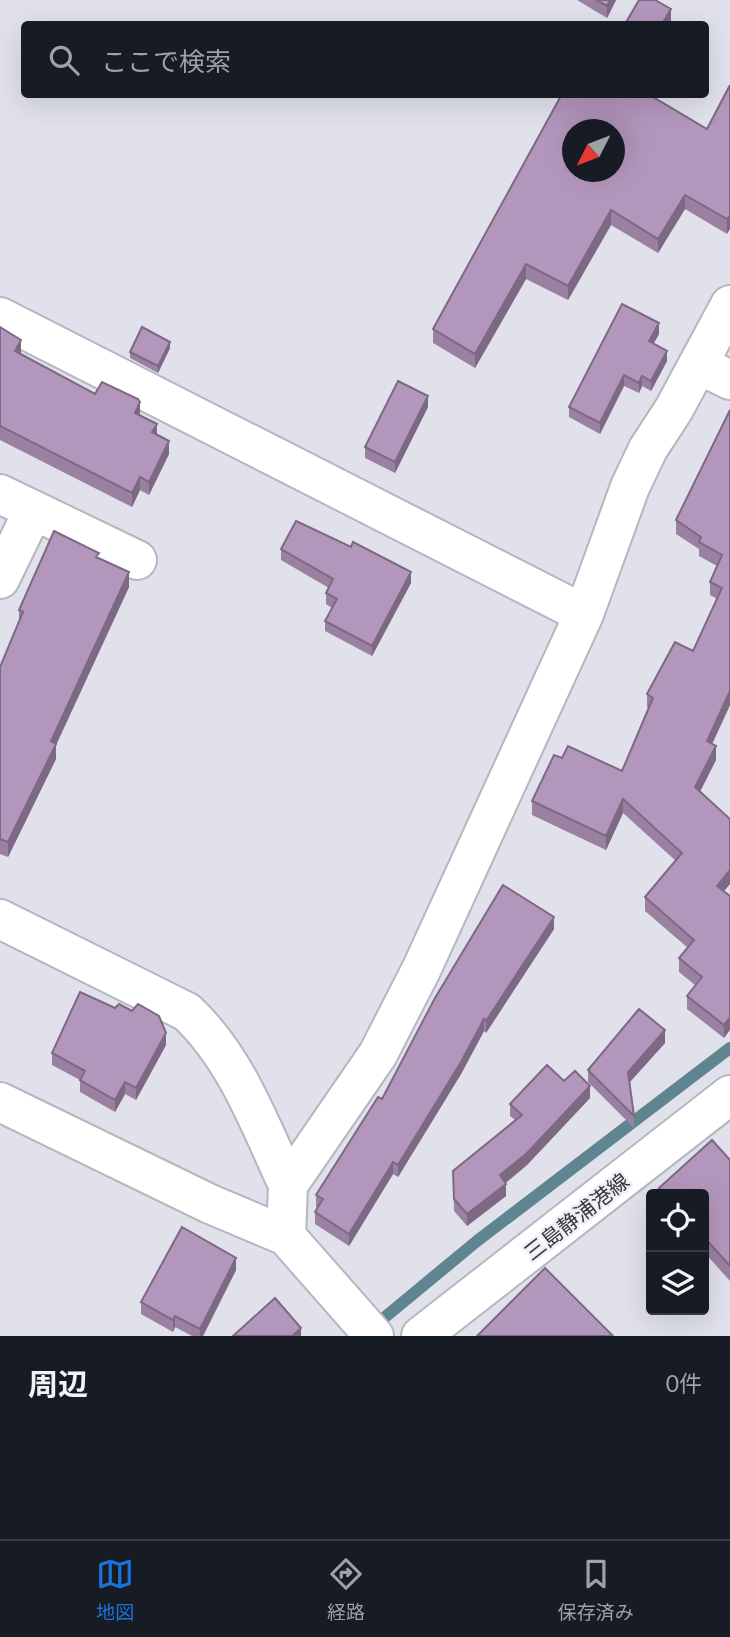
<!DOCTYPE html>
<html lang="ja">
<meta charset="utf-8">
<style>
:root{--surface:#171b24;--page:#242831;--text:#f1f3f6;--muted:#9ea1a6;--line:#363941;--accent:#1a73dd}
body{margin:0;font-family:Lato,"Noto Sans JP",sans-serif;background:var(--page);color:var(--text)}
.controls{position:absolute;right:21px;bottom:21px;display:grid;overflow:hidden;border-radius:7px;box-shadow:0 7px 28px #0002}
.controls button{width:63px;height:63px;display:grid;place-items:center;padding:0;border:0;border-bottom:2px solid var(--line);background:var(--surface);color:var(--text);font:35px sans-serif}
.compass{position:absolute;left:562px;top:119px;width:63px;height:63px;border-radius:50%;background:var(--surface);box-shadow:0 7px 28px #0002;rotate:228deg}
.list{margin:0;padding:0;list-style:none}
h2{display:flex;justify-content:space-between;align-items:center;height:91px;margin:0;padding:0 28px;font-size:30px}
h2 small{font-size:23px;font-weight:400;color:var(--muted)}
.icon{flex:none;width:38px;height:38px;fill:none;stroke:currentColor;stroke-width:2;stroke-linecap:round;stroke-linejoin:round}
.map{position:relative;flex:none;width:730px;height:1336px;overflow:hidden}
.search{position:absolute;background:var(--surface);box-shadow:0 7px 28px #0002;left:21px;right:21px;top:21px;height:77px;display:flex;align-items:center;gap:18px;box-sizing:border-box;padding:0 24px;border-radius:7px;color:var(--muted);font-size:26px}
.sheet{height:203px;background:var(--surface)}
nav{display:flex;justify-content:space-around;align-items:center;box-sizing:border-box;height:98px;border-top:2px solid var(--line);background:var(--surface);font-size:19px;color:var(--muted)}
nav a{display:grid;justify-items:center;gap:4px}
nav .on{color:var(--accent)}
.map>svg:first-child{display:block}
</style>
<div class="map">
<svg width="730" height="1336" viewBox="0 0 730 1336">
<rect width="100%" height="100%" fill="#e0e1ea"/>
<g fill="none" stroke-linecap="round" stroke-linejoin="round">
<path stroke="#5e8590" stroke-width="12" d="M373,1327L477,1241L730,1048"/>
<g stroke="#b5b6bf" stroke-width="42">
<path id="street" d="M0,317L584,614
M698,364L730,380
M0,494L137,560
M0,579L33,511
M0,919L187,1012C236,1058 260,1125 288,1185
M0,1102L210,1204L286,1236L374,1336
M286,1236L288,1185L378,1054L422,968L584,614L630,487L648,449L674,409L730,305"/>
</g>
<g stroke="#b5b6bf" stroke-width="42">
<path id="secondary" d="M421,1336L730,1095"/>
</g>
<use href="#street" stroke="#fff" stroke-width="38"/>
<use href="#secondary" stroke="#fff" stroke-width="38"/>
</g>
<path fill="#9a81a2" d="M577,0H616L607,18Z
M730,85L727,234L685,209L658,253L611,225L568,300L526,279L475,368L433,343V329L707,129Z
M0,327L20,354L95,394L140,415L157,434L169,454L149,495L140,490L132,507L0,440Z
M659,334L653,344L667,361L651,391L642,386L639,393L624,386L600,434L569,417V407Z
M170,348L158,373L130,358V352Z
M428,407L395,473L365,458V447Z
M730,410V705L712,744L716,760L700,792L730,884L724,891L730,896L724,1038L687,1009V996L695,985L679,972V958L688,948L645,911V897L676,861L623,813L606,850L532,815V801L562,758L622,771L648,708L647,707V694L693,651L717,599L710,595V582L717,566L699,556V549L676,534V520Z
M281,549L411,583L372,656L325,631V621L332,608L326,604V593L329,588L281,560Z
M99,558L129,587L56,745V759L8,857L0,854V667L19,622V610Z
M554,929L486,1033L484,1031L461,1074L398,1177L393,1174L349,1246L315,1224V1212L318,1208L316,1207V1195L382,1099Z
M665,1043L629,1083L634,1116V1128L588,1082V1070Z
M166,1045L136,1100L125,1094L115,1112L80,1092V1080L52,1065V1053Z
M564,1081L590,1098L527,1165L506,1183V1196L467,1226L454,1211L453,1171L515,1120L510,1116V1104Z
M730,1160V1281L704,1252V1194H659V1188Z
M236,1270L203,1336H192L175,1327L173,1332L141,1314V1302Z"/>
<path fill="#7d6984" d="M610,0H616L607,18V6Z
M671,9V24H662Z
M685,195V209L658,253V239Z
M611,210V225L568,300V286Z
M730,215V229L727,234V219Z
M526,264V279L475,368V354Z
M659,323V334L649,352V341Z
M21,340V354L15,351Z
M170,342V348L158,373V366Z
M667,351V361L651,391V381Z
M624,375V386L600,434V423Z
M642,376V386L639,393V383Z
M428,396V407L395,473V462Z
M140,402V415L135,426V413Z
M157,424V437L152,432Z
M169,441V454L149,495V482Z
M140,477V490L132,507V493Z
M129,572V587L56,745V759L8,857V842L51,741Z
M411,572V583L372,656V646Z
M730,691V705L707,755V741Z
M716,746V760L695,801V787Z
M623,799V813L606,850V836Z
M730,870V884L717,899V886Z
M554,917V929L486,1033V1021Z
M730,1017V1030L724,1038V1025Z
M484,1019V1031L461,1074L398,1177V1165Z
M665,1030V1043L628,1084V1072Z
M166,1033V1045L136,1100V1088Z
M125,1082V1094L115,1112V1100Z
M590,1086V1098L527,1165L500,1187V1175Z
M393,1162V1174L349,1246V1234Z
M506,1184V1196L467,1226V1214Z
M236,1258V1270L203,1336H200V1329Z
M175,1316V1327L173,1332V1320Z
M301,1328V1336H292Z"/>
<path fill="#b396bc" stroke="#7d6984" stroke-width="2" fill-rule="evenodd" d="M596,0H610L607,6Z
M639,0H655L671,9L662,24H625Z
M730,85V215L727,219L685,195L658,239L611,210L568,286L526,264L475,354L433,329L562,94H648L707,129ZM572,130H614V172H572Z
M622,304L659,323L649,341L667,351L651,381L642,376L639,383L624,375L600,423L569,407Z
M0,327L21,340L15,351L95,394L102,382L138,399L140,402L135,413L157,424L152,432L169,441L149,482L140,477L132,493L0,426Z
M142,327L170,342L158,366L130,352Z
M398,381L428,396L395,462L365,447Z
M730,410V691L707,741L716,746L695,787L730,819V870L717,886L730,896V1017L724,1025L687,996L702,977L679,958L694,940L645,897L682,853L623,799L606,836L532,801L554,755L562,758L568,746L622,771L653,698L647,694L675,642L693,651L722,588L710,582L722,555L699,542L701,537L676,520Z
M296,521L351,547L353,542L411,572L372,646L325,621L337,599L326,593L333,579L281,549Z
M54,531L99,553L96,557L129,572L51,741L56,744L8,842L0,839V667L23,612L19,610Z
M503,885L554,917L486,1021L484,1019L461,1062L398,1165L393,1162L349,1234L315,1212L323,1199L316,1195L378,1097L382,1099L435,998Z
M80,992L115,1008L119,1004L132,1011L138,1004L159,1016L166,1033L136,1088L125,1082L115,1100L80,1080L85,1071L52,1053Z
M639,1009L665,1030L628,1072L634,1116L588,1070Z
M547,1065L564,1081L575,1071L590,1086L527,1153L500,1175L506,1184L467,1214L454,1199L453,1171L522,1115L510,1104Z
M712,1140L730,1160V1266L704,1237V1194H665L659,1188Z
M182,1227L236,1258L200,1329L175,1316L173,1320L141,1302Z
M545,1268L613,1336H477Z
M275,1298L301,1328L292,1336H233Z"/>
<g text-anchor="middle" dominant-baseline="central" stroke-width="5" stroke-linejoin="round" paint-order="stroke">
<g font-size="21" fill="#37373b" stroke="#edeef8">
<text transform="translate(576 1216) rotate(-38)">三島静浦港線</text>
</g>
</g>
</svg>
<div class="controls">
<button><svg class="icon" aria-label="locate" viewBox="0 0 24 24"><circle cx="12" cy="12" r="6"/><path d="M12 2v4M12 18v4M2 12h4M18 12h4"/></svg></button>
<button><svg class="icon" aria-label="layers" viewBox="0 0 24 24"><path d="M12 4l9 5-9 5-9-5zM3 14l9 5 9-5"/></svg></button>
</div>
<svg class="compass" viewBox="-18 -18 36 36"><path d="M0-13l5 13h-10z" fill="#e53935"/><path d="M0 13l5-13h-10z" fill="#9ea1a6"/></svg>
<div class="search"><svg class="icon" aria-label="search" viewBox="0 0 24 24"><circle cx="10" cy="10" r="6"/><path d="M15 15l6 6"/></svg>ここで検索</div>
</div>
<section class="sheet">
<h2>周辺<small>0件</small></h2>
<ul class="list">
</ul>
</section>
<nav>
<a class="on"><svg class="icon" aria-label="map" viewBox="0 0 24 24"><path d="M3 6l6-2 6 2 6-2v14l-6 2-6-2-6 2zM9 4v14M15 6v14"/></svg>地図</a>
<a><svg class="icon" aria-label="directions" viewBox="0 0 24 24"><path d="M12 3l9 9-9 9-9-9zM9 14v-3h6M13 9l2 2-2 2"/></svg>経路</a>
<a><svg class="icon" aria-label="saved" viewBox="0 0 24 24"><path d="M7 4h10v16l-5-4-5 4z"/></svg>保存済み</a>
</nav>
